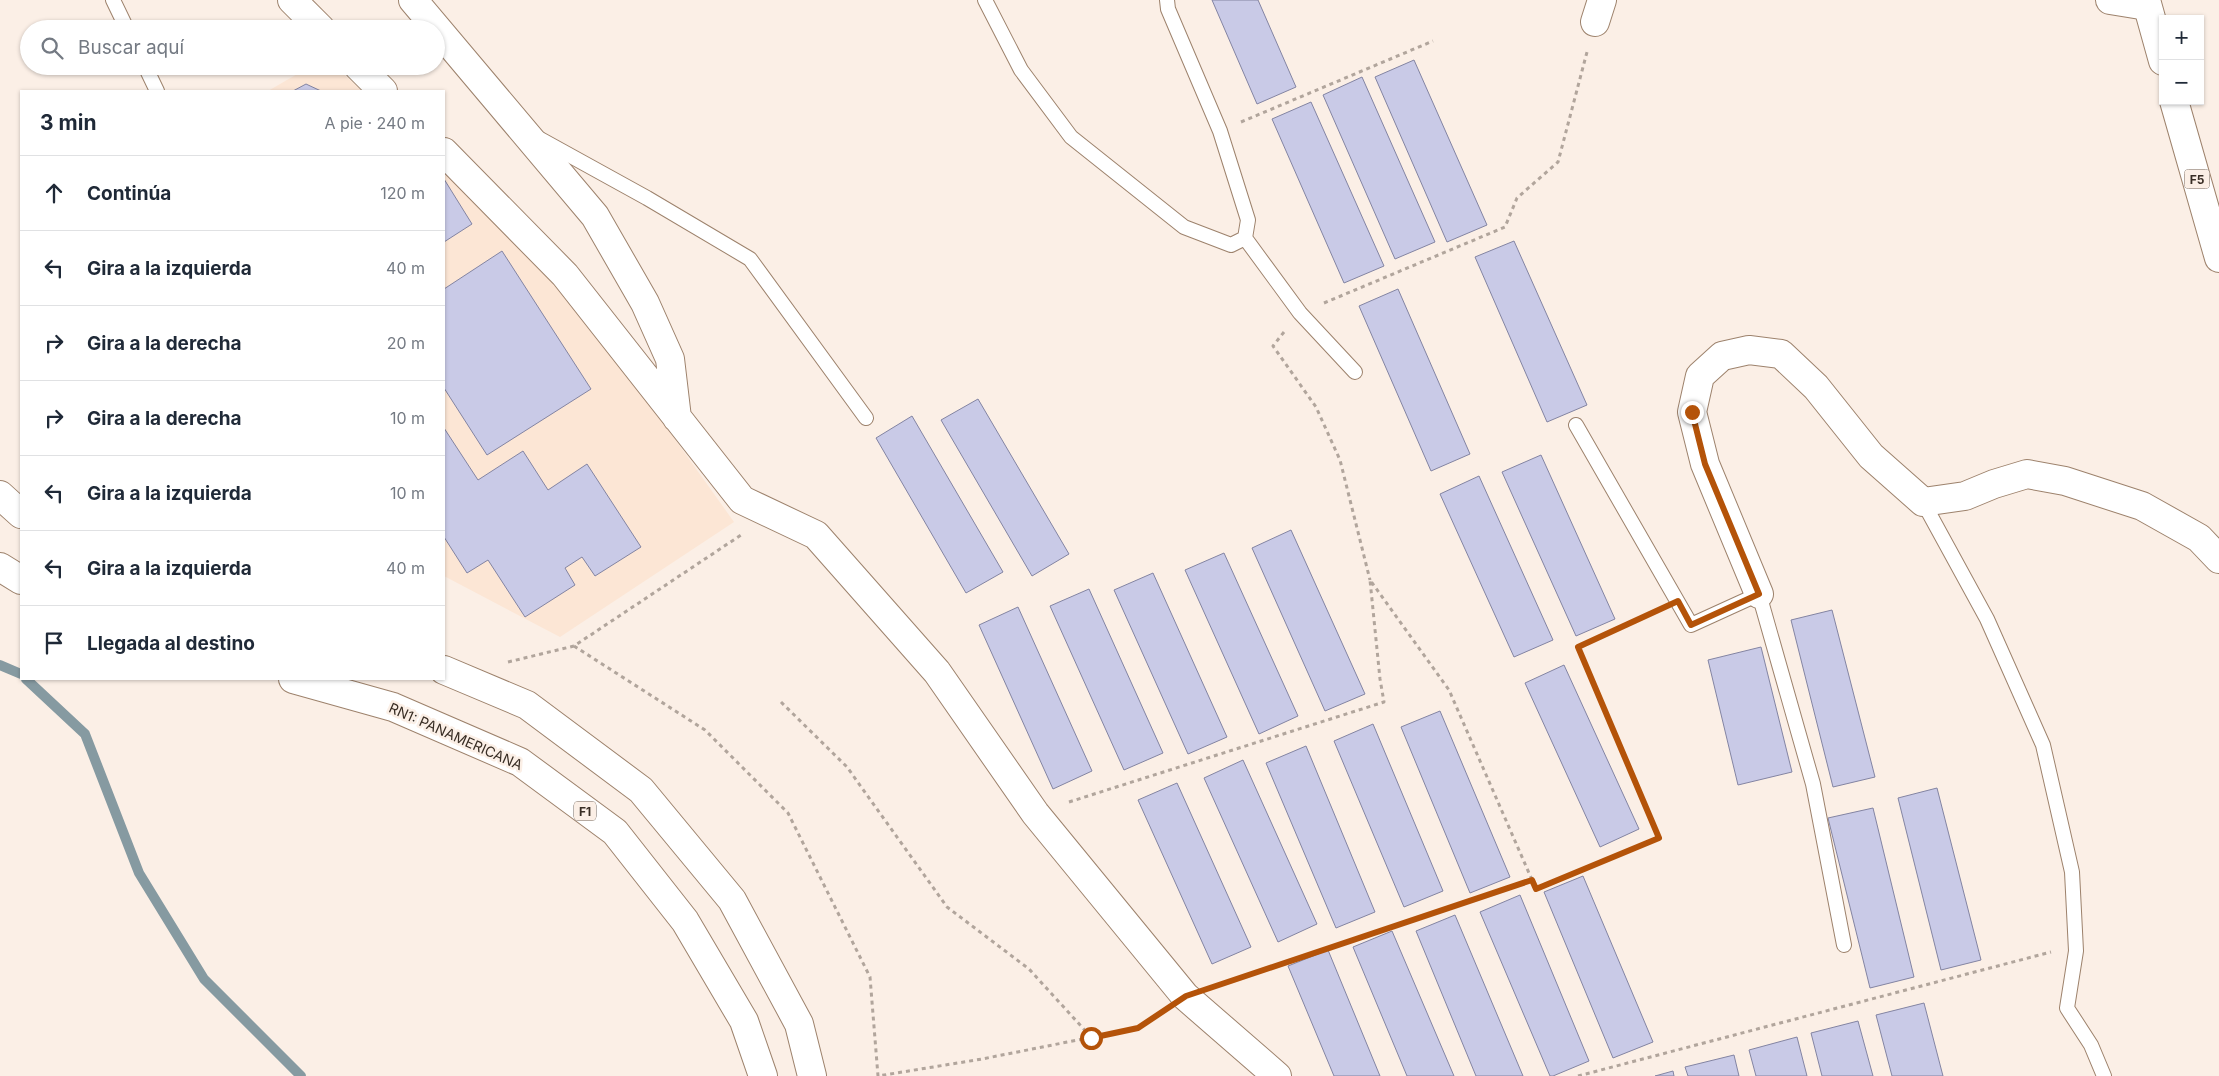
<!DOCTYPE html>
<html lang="es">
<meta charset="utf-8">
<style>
:root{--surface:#fff;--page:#f6f6f7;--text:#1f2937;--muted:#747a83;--line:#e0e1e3}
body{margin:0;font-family:Inter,sans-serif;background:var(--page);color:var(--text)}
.controls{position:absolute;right:15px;top:15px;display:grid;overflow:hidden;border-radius:0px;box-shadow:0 1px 4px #0004}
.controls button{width:45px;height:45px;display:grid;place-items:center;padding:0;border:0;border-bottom:1px solid var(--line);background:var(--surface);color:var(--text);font:25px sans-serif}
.stop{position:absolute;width:15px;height:15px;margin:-11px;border:4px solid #b45309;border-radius:50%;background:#fff}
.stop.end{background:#b45309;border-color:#fff;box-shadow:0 1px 5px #0008}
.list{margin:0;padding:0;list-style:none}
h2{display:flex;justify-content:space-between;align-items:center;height:65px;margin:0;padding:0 20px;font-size:21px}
h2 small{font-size:16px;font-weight:400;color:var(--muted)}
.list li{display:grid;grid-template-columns:32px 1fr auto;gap:15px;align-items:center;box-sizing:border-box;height:75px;padding:0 20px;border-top:1px solid var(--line)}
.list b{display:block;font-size:19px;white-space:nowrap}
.list em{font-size:16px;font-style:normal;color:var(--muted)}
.icon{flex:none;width:28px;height:28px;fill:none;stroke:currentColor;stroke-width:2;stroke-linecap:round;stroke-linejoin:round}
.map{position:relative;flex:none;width:2219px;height:1076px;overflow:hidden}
.search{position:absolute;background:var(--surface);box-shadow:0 1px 4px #0004;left:20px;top:20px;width:425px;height:55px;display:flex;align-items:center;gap:12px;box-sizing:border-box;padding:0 18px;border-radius:28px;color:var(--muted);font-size:19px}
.panel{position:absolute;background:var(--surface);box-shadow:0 1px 4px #0004;left:20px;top:90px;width:425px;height:590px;border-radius:0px}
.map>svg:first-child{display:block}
</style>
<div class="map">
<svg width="2219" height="1076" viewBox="0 0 2219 1076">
<rect width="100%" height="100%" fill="#fbefe6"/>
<path fill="#fce6d5" d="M311,66H335L362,91H268Z
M444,167L485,206L612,351L734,522L560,637L444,576Z"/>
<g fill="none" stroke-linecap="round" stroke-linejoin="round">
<path stroke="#869aa1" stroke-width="10" d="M0,665L21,674
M26,679L85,734L139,873L204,979L301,1076"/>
</g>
<path fill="#c9cae7" stroke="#8384a2" d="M1212,0H1258L1296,87L1257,104Z
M1414,60L1487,225L1447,242L1375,77Z
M1362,77L1435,242L1395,259L1323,95Z
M306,84L321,91H293Z
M1311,102L1384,266L1344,283L1272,119Z
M444,179L472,224L444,242Z
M1514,241L1587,405L1547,422L1475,257Z
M502,251L591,389L487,455L444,388V289Z
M1398,289L1470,454L1431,471L1359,306Z
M978,399L1069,554L1032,576L941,420Z
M912,416L1003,572L966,593L876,438Z
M444,428L478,480L523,451L548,490L587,464L641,547L595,576L582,557L565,568L575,585L525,617L488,560L467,573L444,537Z
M1541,455L1615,619L1576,636L1502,472Z
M1479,476L1553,640L1514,657L1440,494Z
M1291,530L1365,694L1325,711L1252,548Z
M1224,553L1298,716L1259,734L1185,570Z
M1153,573L1227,737L1188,754L1114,590Z
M1089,589L1163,753L1124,770L1050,606Z
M1018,607L1092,771L1053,789L979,625Z
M1832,610L1875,777L1833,787L1791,620Z
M1761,647L1792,772L1738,785L1708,660Z
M1564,665L1639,829L1600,847L1525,683Z
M1440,711L1510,877L1470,893L1401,727Z
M1373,724L1443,891L1404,907L1334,741Z
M1306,746L1375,912L1336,928L1266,763Z
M1243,760L1317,924L1278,942L1204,778Z
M1177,783L1251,947L1212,964L1138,800Z
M1937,788L1981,960L1941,970L1898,798Z
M1873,808L1914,977L1870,988L1828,818Z
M1583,876L1653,1042L1613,1058L1544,892Z
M1520,895L1589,1061L1553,1076H1550L1480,912Z
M1455,915L1523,1076H1476L1416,931Z
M1392,931L1454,1076H1407L1353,947Z
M1328,950L1380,1076H1334L1288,966Z
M1924,1003L1943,1076H1892L1876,1015Z
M1858,1021L1873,1076H1822L1811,1033Z
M1797,1037L1807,1076H1756L1749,1050Z
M1734,1055L1739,1076H1688L1685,1067Z
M1673,1071L1674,1076H1655Z"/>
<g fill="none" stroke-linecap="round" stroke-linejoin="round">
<g stroke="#9d826c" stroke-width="16">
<path id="lane" d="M113,0L127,29
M985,0L1021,70L1071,137L1184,227L1231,245L1245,238L1248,220L1220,131L1168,9L1167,0
M145,66L157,91
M540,139L647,198L750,259L866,418
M1245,238L1300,313L1355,372
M1576,425L1691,625L1759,594L1813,784L1844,945
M1923,502L1987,619L2043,745L2072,872L2076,951L2067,1008L2091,1045L2104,1076"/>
</g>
<g stroke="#9d826c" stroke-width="30">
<path id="street" d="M292,0L321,29
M413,0L595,216L645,303L670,359L677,418
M2110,0L2147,6
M1595,22L1602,0
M358,66L383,91
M444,152L565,275L742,500L816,535L937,672L1035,813L1185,996L1277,1076
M1759,594L1705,464L1692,412L1700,376L1722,356L1749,350L1781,354L1816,387L1871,456L1923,502L1965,496L1994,484L2027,474L2065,481L2142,506L2199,538L2219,559"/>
</g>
<g stroke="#9d826c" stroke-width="30">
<path id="highway" d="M2146,0L2163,61
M2174,101L2219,258
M0,495L21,514
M0,567L21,580
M444,670L527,705L641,790L732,900L799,1024L812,1076
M293,679L393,707L520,762L615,832L685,921L744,1021L763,1076"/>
</g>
<path stroke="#b1a59c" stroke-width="3" stroke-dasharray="4 4" stroke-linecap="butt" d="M1241,122L1433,41
M1324,303L1505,227L1517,198L1558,162L1587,52
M1284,332L1273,346L1316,407L1340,460L1370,580
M574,646L705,730L788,813L870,977L878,1076L982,1059L1138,1028L1159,1013
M508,662L574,646L741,535
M781,702L847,767L947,907L1029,969L1091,1037
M1069,802L1384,702L1380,679L1370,580L1449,690L1536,889L1659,838L1578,647L1654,612
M1220,984L1532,880
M1578,1076L2051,952"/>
<use href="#lane" stroke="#fff" stroke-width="14"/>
<use href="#street" stroke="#fff" stroke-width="28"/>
<use href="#highway" stroke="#fff" stroke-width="28"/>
</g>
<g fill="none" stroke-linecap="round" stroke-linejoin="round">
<path stroke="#b45309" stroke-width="6" d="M1091,1038L1138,1028L1186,996L1532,880L1536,889L1659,838L1578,647L1678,601L1691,625L1759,594L1705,464L1692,412"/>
</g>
<g text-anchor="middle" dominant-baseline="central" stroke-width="5" stroke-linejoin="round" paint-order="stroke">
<g fill="#fbefe6" stroke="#72675e" stroke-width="1">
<rect x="2184.5" y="169.5" width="25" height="19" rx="4"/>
<rect x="574" y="801.5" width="22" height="19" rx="4"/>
</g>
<g font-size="12" font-weight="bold" fill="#382d24">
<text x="2197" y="179">F5</text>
<text x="585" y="811">F1</text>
</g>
<g font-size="14" fill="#382d24" stroke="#fbefe6">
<text transform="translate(456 736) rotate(24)">RN1: PANAMERICANA</text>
</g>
</g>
</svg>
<div class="controls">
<button>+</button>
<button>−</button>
</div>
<div class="stop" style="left:1091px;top:1038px"></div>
<div class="stop end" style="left:1692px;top:412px"></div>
<div class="search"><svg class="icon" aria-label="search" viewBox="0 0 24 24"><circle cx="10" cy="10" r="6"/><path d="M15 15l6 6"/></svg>Buscar aquí</div>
<section class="panel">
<h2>3 min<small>A pie · 240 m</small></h2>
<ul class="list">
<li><svg class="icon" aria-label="ahead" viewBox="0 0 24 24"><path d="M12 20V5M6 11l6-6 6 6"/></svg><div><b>Continúa</b></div><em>120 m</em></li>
<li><svg class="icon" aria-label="left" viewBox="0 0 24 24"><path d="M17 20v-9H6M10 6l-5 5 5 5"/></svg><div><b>Gira a la izquierda</b></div><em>40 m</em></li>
<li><svg class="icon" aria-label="right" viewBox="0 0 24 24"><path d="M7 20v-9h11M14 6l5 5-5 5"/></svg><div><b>Gira a la derecha</b></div><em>20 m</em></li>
<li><svg class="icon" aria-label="right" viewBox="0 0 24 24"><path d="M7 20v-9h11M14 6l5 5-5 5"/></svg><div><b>Gira a la derecha</b></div><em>10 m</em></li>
<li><svg class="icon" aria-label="left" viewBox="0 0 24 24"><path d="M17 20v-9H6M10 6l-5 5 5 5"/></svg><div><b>Gira a la izquierda</b></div><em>10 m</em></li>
<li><svg class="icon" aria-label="left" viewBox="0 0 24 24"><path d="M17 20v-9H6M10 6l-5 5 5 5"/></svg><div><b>Gira a la izquierda</b></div><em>40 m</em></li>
<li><svg class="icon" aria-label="arrive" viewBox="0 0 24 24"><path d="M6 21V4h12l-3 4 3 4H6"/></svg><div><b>Llegada al destino</b></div></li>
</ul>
</section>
</div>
